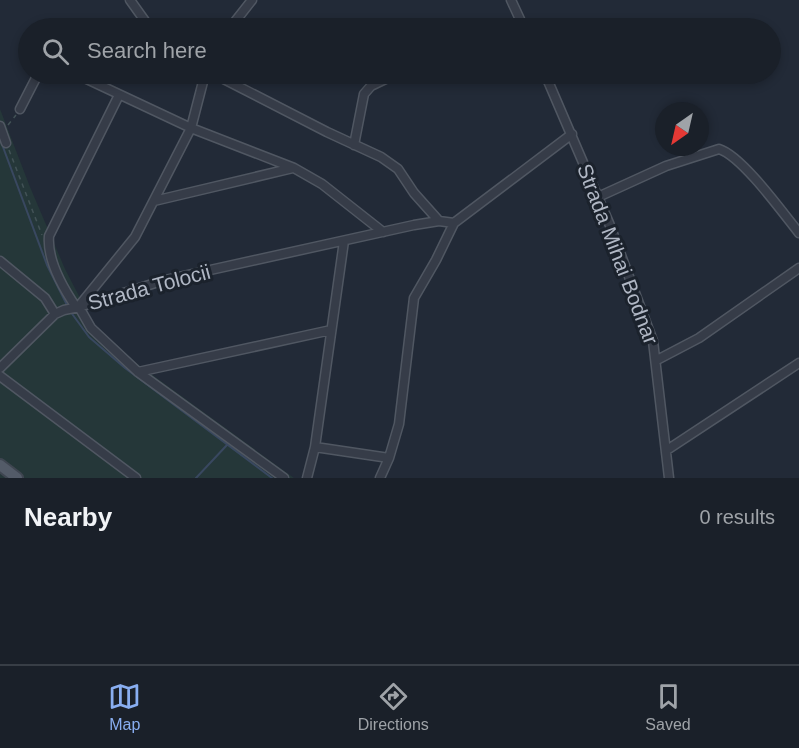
<!DOCTYPE html>
<style>
:root{--surface:#1a2029;--page:#272d35;--text:#f1f3f6;--muted:#9fa3a8;--line:#383e46;--accent:#89aef1}
body{margin:0;font-family:Helvetica,sans-serif;background:var(--page);color:var(--text)}
.compass{position:absolute;left:655px;top:102px;width:54px;height:54px;border-radius:50%;background:var(--surface);box-shadow:0 3px 9px #0003;rotate:214deg}
.list{margin:0;padding:0;list-style:none}
h2{display:flex;justify-content:space-between;align-items:center;height:78px;margin:0;padding:0 24px;font-size:26px}
h2 small{font-size:20px;font-weight:400;color:var(--muted)}
.icon{flex:none;width:33px;height:33px;fill:none;stroke:currentColor;stroke-width:2;stroke-linecap:round;stroke-linejoin:round}
.map{position:relative;flex:none;width:799px;height:478px;overflow:hidden}
.search{position:absolute;background:var(--surface);box-shadow:0 3px 9px #0003;left:18px;right:18px;top:18px;height:66px;display:flex;align-items:center;gap:15px;box-sizing:border-box;padding:0 21px;border-radius:33px;color:var(--muted);font-size:22px}
.sheet{height:186px;background:var(--surface)}
nav{display:flex;justify-content:space-around;align-items:center;box-sizing:border-box;height:84px;border-top:2px solid var(--line);background:var(--surface);font-size:16px;color:var(--muted)}
nav a{display:grid;justify-items:center;gap:3px}
nav .on{color:var(--accent)}
.map>svg:first-child{display:block}
</style>
<div class="map">
<svg width="799" height="478" viewBox="0 0 799 478">
<rect width="100%" height="100%" fill="#222a37"/>
<path fill="#253739" d="M0,109L30,187L65,269L93,323L136,363L294,478H0Z"/>
<g fill="none" stroke-linecap="round" stroke-linejoin="round">
<path stroke="#394860" stroke-width="2" d="M0,139L47,265L67,305
M70,311L89,337L125,368L272,478
M196,478L227,445"/>
<g stroke="#505762" stroke-width="11">
<path id="minor" d="M130,0L150,28
M511,0L524,28
M230,28L252,0
M76,74L191,128L294,168L322,184L383,232
M214,74L327,132L381,157L398,169L414,193L439,221
M545,74L609,223L653,341L669,478
M20,109L38,74
M0,126L6,143
M354,145L364,94L371,86L396,74
M598,197L666,166L719,149C742,156 783,213 799,233
M154,201L293,168
M0,261L45,298L55,314L0,368
M79,306L135,237L191,128L205,74
M76,307C63,288 47,259 49,236L119,95
M79,307L165,280L414,225L439,221L454,223
M55,314L64,310L79,307L91,328L138,372L284,478
M657,360L699,338L799,268
M138,372L331,330
M0,376L136,478
M315,447L389,458
M667,450L799,363
M307,478L315,447L344,241
M380,478L389,458L399,424L414,298L436,260L454,223L572,134"/>
</g>
<g stroke="#3f4651" stroke-width="14">
<path id="major" d="M0,465L17,478"/>
</g>
<path stroke="#425256" stroke-width="1.5" stroke-dasharray="4.5 4.5" stroke-linecap="butt" d="M8,125L16,115
M9,150L42,235"/>
<use href="#minor" stroke="#363c48" stroke-width="8"/>
<use href="#major" stroke="#535b68" stroke-width="10"/>
</g>
<g text-anchor="middle" dominant-baseline="central" stroke-width="6" stroke-linejoin="round" paint-order="stroke">
<g font-size="21" fill="#b0b7c4" stroke="#1b222c">
<text transform="translate(618 254) rotate(69)">Strada Mihai Bodnar</text>
<text transform="translate(149 287) rotate(-15)">Strada Tolocii</text>
</g>
</g>
</svg>
<svg class="compass" viewBox="-18 -18 36 36"><path d="M0-13l5 13h-10z" fill="#e53935"/><path d="M0 13l5-13h-10z" fill="#9fa3a8"/></svg>
<div class="search"><svg class="icon" aria-label="search" viewBox="0 0 24 24"><circle cx="10" cy="10" r="6"/><path d="M15 15l6 6"/></svg>Search here</div>
</div>
<section class="sheet">
<h2>Nearby<small>0 results</small></h2>
<ul class="list">
</ul>
</section>
<nav>
<a class="on"><svg class="icon" aria-label="map" viewBox="0 0 24 24"><path d="M3 6l6-2 6 2 6-2v14l-6 2-6-2-6 2zM9 4v14M15 6v14"/></svg>Map</a>
<a><svg class="icon" aria-label="directions" viewBox="0 0 24 24"><path d="M12 3l9 9-9 9-9-9zM9 14v-3h6M13 9l2 2-2 2"/></svg>Directions</a>
<a><svg class="icon" aria-label="saved" viewBox="0 0 24 24"><path d="M7 4h10v16l-5-4-5 4z"/></svg>Saved</a>
</nav>
